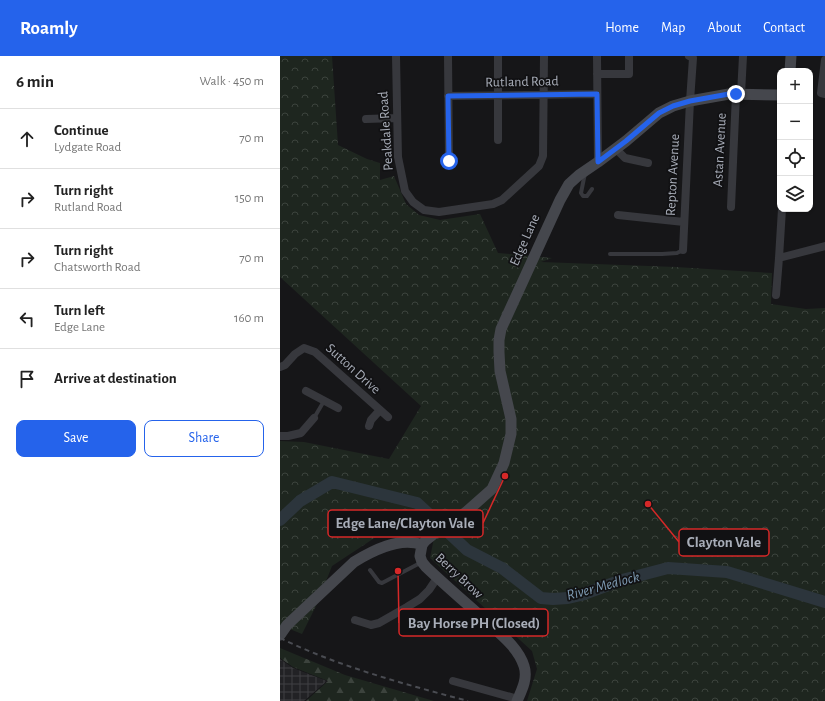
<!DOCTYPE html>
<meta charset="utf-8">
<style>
:root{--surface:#fff;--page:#f2f2f2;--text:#222;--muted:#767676;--line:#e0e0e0;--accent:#2563eb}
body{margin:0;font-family:"Alegreya Sans",sans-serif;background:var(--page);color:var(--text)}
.controls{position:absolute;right:12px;top:12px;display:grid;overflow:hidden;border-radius:8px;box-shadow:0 1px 3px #0004}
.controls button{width:36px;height:36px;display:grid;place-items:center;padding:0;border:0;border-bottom:1px solid var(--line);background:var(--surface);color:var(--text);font:20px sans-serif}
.stop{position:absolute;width:12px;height:12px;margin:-9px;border:3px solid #2563eb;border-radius:50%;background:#fff}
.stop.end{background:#2563eb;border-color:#fff;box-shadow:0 1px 4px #0008}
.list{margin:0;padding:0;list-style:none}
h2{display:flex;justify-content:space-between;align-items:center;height:52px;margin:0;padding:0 16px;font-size:17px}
h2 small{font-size:13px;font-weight:400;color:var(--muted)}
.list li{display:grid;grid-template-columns:26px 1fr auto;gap:12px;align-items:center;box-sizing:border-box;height:60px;padding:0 16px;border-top:1px solid var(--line)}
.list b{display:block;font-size:15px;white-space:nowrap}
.list p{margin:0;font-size:13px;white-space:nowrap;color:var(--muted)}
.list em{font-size:13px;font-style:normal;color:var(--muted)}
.actions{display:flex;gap:8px;padding:12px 16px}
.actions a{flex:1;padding:9px 0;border:1px solid var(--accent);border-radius:8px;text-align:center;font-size:14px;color:var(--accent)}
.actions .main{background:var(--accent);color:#fff}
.icon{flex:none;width:22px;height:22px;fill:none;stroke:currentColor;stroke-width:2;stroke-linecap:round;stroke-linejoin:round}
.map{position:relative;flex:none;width:545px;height:645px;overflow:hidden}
header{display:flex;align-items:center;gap:24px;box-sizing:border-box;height:56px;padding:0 20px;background:var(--accent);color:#fff}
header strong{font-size:19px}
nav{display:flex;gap:22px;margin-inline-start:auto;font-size:14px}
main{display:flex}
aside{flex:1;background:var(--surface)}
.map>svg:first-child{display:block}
</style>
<header>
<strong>Roamly</strong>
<nav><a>Home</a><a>Map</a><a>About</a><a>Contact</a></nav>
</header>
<main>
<aside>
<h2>6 min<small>Walk · 450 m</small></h2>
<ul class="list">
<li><svg class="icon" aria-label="ahead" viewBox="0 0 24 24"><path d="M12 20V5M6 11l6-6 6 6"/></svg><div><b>Continue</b><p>Lydgate Road</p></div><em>70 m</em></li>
<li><svg class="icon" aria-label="right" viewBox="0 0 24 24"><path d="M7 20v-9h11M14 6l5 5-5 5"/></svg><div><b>Turn right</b><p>Rutland Road</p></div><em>150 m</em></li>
<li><svg class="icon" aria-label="right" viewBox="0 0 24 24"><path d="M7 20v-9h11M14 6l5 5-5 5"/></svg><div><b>Turn right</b><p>Chatsworth Road</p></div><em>70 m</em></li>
<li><svg class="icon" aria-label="left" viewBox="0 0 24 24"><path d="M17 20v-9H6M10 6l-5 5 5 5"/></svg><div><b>Turn left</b><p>Edge Lane</p></div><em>160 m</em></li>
<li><svg class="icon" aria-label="arrive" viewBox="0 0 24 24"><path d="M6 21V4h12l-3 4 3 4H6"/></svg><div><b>Arrive at destination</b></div></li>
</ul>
<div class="actions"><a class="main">Save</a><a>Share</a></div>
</aside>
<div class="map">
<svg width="545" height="645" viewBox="0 0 545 645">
<defs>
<pattern id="industrial-grid" width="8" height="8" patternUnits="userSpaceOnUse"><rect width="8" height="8" fill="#222225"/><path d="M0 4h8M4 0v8" fill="none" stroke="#3f3f43"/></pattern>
<pattern id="forest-firs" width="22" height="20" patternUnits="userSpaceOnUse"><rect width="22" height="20" fill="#1e261f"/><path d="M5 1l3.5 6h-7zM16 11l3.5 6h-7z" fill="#3c433d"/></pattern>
<pattern id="park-crowns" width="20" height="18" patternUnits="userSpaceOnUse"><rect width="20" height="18" fill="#1e261f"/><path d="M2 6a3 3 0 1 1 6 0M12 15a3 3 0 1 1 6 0" fill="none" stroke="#3c433d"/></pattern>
</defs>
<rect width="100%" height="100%" fill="#161618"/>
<path fill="url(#industrial-grid)" d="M0,603L13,612L47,625L24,645H0Z"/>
<path fill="url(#forest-firs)" d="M0,592L65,619L154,645H26L48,625L13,611L0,602Z"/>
<path fill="url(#park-crowns)" d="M0,0H52L58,89L87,103L100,107V124L114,120L126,148L139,159L160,164L200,158L218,197L272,202L261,206L396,211L492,217L491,248L526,253L545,252V645H247L257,613L252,595L150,502L155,477L130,463L102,477L52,510L37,548L22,578L0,569V385L24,386L109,403L141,350L0,221Z"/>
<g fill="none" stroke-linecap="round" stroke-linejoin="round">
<path stroke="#2c353c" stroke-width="12" d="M0,464L20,445L52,426L137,447L187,494L222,512L261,542L273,543L288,542L301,539L342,524L388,512L447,516L545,546"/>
<path stroke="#37383d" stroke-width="4" d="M305,117L301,137L303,140H307L312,133
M330,198H382L397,197L403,194
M34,362L44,345
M90,514L99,526L102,527L142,506"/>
<path stroke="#37383d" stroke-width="8" d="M116,0L118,101L125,135L133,146L144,154L159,156L213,148L222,144L259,110L263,100L264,0
M168,0L169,105
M317,0L318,106
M545,4L541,37L545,38
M317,18H349V0
M461,38L463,0
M168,40L317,38
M86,63L117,62
M218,84V0
M336,93L345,102L368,107
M451,151L456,38
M338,159L404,166
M403,194L410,45L413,2L409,0
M499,202L545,190
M496,239L499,202L502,153
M0,311L5,309L15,298L24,292L35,296L108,361
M26,335L58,352
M89,370L91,364L100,354
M0,380H8L21,377L34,362
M75,564L91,569L99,567L127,551L140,543L149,534L157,522
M173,625L238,643"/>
<path stroke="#45474d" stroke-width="11" d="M510,15L511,0
M0,579L7,569L74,506C92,495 120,480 142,489
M237,645C242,634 248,622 244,610C238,591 220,578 206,565C186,547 166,530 146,511L142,506L140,500L142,489L145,485L155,477L172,467L186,456L212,433L224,407L231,378V363L220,315L219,296V284L221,273L280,144L289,128L299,119L318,106L346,85L379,57L393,50L410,45L449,38L500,39"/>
<path stroke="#4a4c52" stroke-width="2" stroke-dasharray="5 4" stroke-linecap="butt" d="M0,582C60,611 124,628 188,645"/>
</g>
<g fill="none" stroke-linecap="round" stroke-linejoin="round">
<path stroke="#2563eb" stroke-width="5" d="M169,105L168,40L317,38L318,106L346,85L379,57L393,50L410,45L449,38H456"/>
</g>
<g text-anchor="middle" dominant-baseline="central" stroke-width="3.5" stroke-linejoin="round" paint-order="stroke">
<g font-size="14" fill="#a8adb8" stroke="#111113">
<text transform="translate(242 26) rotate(-1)">Rutland Road</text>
<text transform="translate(106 75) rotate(-94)">Peakdale Road</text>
<text transform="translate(440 94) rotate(-87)">Astan Avenue</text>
<text transform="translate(393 119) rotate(-87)">Repton Avenue</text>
<text transform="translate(245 184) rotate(-66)">Edge Lane</text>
<text transform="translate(73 313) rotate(42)">Sutton Drive</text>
<text transform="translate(179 520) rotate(43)">Berry Brow</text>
</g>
<g font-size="15" font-style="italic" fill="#7f9bb3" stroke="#111113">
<text transform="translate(323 530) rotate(-15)">River Medlock</text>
</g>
</g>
<path fill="none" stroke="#d62828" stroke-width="1.5" d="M225 420L203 467M368 448L399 486M118 515L119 567"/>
<g fill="#d62828" stroke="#111113" stroke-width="1.5">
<circle cx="225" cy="420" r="4"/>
<circle cx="368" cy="448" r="4"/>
<circle cx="118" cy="515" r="4"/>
</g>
<g fill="#111113" stroke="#d62828" stroke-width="1.5">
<rect x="48" y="454" width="155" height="27" rx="4"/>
<rect x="399" y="473" width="90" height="27" rx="4"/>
<rect x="119" y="553" width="149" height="27" rx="4"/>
</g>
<g font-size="15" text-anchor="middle" font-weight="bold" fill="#a8adb8">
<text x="125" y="472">Edge Lane/Clayton Vale</text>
<text x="444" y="491">Clayton Vale</text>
<text x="194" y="572">Bay Horse PH (Closed)</text>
</g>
</svg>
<div class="controls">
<button>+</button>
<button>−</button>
<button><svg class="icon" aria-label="locate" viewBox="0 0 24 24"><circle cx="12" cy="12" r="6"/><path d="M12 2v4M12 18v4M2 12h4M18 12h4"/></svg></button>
<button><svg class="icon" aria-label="layers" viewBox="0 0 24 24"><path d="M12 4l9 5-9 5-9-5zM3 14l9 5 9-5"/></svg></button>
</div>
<div class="stop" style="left:169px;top:105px"></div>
<div class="stop end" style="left:456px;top:38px"></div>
</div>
</main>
